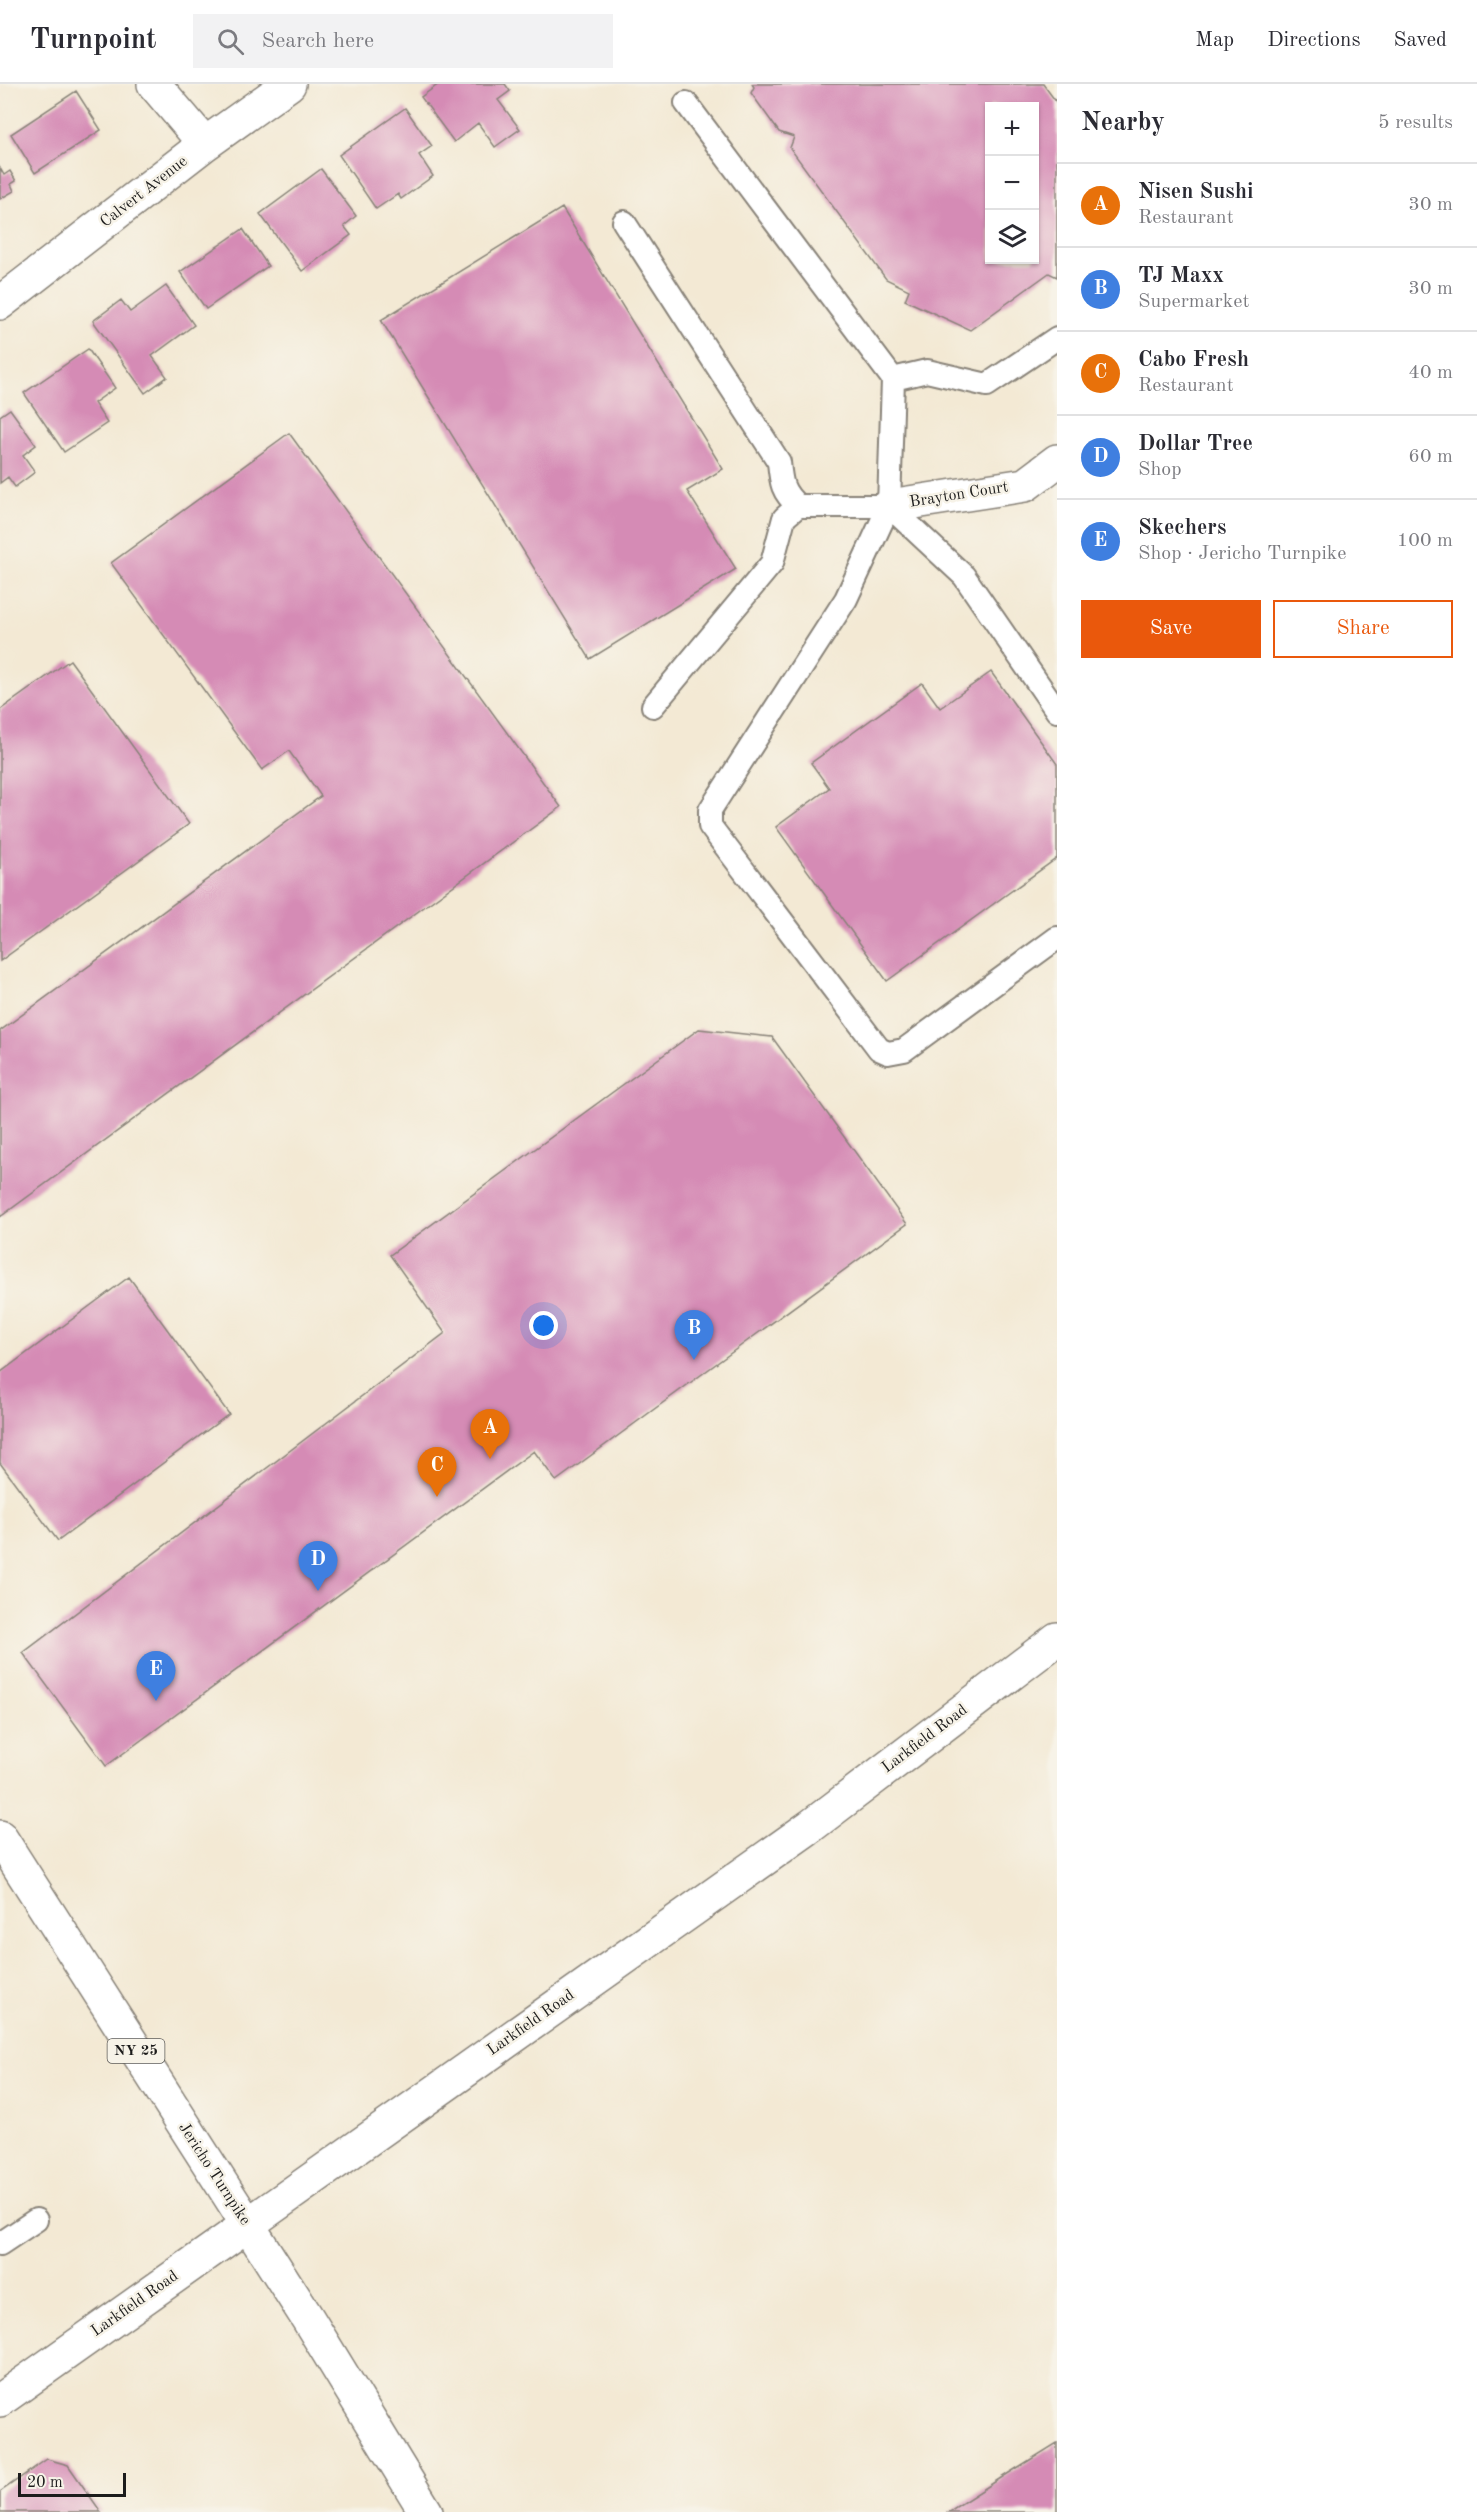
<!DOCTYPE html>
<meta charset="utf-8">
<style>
:root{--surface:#fff;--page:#f2f2f3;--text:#2b2b33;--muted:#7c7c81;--line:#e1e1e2;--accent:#ea580c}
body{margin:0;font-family:"Old Standard TT",serif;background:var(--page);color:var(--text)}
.controls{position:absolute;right:18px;top:18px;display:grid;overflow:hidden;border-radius:0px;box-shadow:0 2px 4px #0004}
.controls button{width:54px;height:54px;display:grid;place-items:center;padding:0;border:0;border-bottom:2px solid var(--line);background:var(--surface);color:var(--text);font:30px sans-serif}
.scale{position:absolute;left:18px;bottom:15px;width:108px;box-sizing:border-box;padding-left:6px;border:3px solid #1c1c1c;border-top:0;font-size:16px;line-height:21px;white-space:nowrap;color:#1c1c1c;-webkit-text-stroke:4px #f7f3e8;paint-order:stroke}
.you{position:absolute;left:544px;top:1242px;width:21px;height:21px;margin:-15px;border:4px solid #fff;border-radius:50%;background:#1a73e8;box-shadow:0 0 0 9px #1a73e833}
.badge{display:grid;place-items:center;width:39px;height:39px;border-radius:50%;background:var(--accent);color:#fff;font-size:20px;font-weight:700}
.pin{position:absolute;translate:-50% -50px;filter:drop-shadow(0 2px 3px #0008)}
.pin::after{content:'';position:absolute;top:32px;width:21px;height:18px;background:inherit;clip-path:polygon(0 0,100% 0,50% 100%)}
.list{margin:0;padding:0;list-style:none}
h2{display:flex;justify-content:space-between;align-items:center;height:78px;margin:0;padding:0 24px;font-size:26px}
h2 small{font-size:20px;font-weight:400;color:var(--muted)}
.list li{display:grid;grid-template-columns:39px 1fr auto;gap:18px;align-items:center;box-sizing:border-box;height:84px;padding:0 24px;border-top:2px solid var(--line)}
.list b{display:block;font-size:22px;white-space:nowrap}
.list p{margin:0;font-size:20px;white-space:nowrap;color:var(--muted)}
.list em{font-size:20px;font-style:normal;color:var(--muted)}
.actions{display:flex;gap:12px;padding:18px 24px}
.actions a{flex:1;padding:14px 0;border:2px solid var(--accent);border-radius:0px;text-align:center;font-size:21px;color:var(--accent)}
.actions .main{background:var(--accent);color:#fff}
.icon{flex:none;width:33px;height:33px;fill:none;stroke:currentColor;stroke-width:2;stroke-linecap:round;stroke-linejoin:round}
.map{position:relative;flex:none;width:1057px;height:2428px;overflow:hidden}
header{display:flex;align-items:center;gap:36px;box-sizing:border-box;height:84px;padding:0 30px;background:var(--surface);border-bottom:2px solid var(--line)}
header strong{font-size:28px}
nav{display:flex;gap:33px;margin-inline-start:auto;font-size:21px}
.search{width:420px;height:54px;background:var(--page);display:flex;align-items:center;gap:15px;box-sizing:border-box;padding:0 21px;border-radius:0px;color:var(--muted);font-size:22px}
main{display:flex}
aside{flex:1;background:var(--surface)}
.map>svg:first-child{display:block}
</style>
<header>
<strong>Turnpoint</strong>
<div class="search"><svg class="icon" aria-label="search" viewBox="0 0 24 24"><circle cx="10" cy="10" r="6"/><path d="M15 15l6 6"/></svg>Search here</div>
<nav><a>Map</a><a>Directions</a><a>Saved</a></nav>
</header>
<main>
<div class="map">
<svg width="1057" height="2428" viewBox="0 0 1057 2428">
<rect width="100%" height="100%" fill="#f7f3e8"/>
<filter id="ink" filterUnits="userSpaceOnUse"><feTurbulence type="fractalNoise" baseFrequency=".0167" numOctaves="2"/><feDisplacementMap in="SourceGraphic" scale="12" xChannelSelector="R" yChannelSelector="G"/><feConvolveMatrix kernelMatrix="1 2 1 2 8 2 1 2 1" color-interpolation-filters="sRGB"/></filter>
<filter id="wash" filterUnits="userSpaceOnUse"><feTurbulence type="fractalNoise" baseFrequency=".008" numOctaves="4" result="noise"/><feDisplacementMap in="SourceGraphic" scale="24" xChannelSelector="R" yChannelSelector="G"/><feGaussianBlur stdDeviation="1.35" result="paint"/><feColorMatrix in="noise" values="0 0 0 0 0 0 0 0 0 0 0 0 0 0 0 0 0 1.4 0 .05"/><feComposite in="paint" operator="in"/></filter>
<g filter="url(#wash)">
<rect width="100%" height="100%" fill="#f3e9d4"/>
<g id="blocks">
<path fill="#d58bb5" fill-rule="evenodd" d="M439,0H505L510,7L498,16L520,45L495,63L478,39L454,58L421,13Z
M752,0H1043L1057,19V193L1049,189L970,246L905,216L909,206L886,195L790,64L794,53L779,48L751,9L754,3ZM990,22H1034V176H990Z
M76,7L101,46L35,89L11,50Z
M405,24L432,62L419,71L433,92L401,115L398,110L376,125L339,71Z
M0,84L4,91L10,87L16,97L11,100L14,107L0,115Z
M321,85L356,132L344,142L351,151L302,187L260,130Z
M562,124L723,385L687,407L736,485L590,575L381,236Z
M243,145L268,182L206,225L180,188Z
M166,202L194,241L152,272L167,293L145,309L93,237L121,216L130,228Z
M88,265L115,304L94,319L107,339L64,368L24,309Z
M10,325L36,361L23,371L35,388L15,403L8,393L0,399V332Z
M289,349L561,723L0,1133V947L321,712L289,667L262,686L111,479Z
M70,576L189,740L0,877V626Z
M991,588L1057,680V774L887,897L776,743L829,704L811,679L922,599L940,624Z
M699,945L772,953L907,1140L556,1397L534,1367L106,1682L23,1569L445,1249L390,1171Z
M129,1193L229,1330L58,1457L0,1379V1289Z
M1057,2359V2428H948L1001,2394Z
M47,2375L68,2381L101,2428H0V2408Z"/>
</g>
</g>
<g filter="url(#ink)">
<use href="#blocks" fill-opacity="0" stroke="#888278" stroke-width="1.5"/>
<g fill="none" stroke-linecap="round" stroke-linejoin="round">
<g stroke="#888278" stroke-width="26">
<path id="service" d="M686,19L893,295L889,422L846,515L710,726V742L879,965L888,969L904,966L1057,854
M624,138L779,378C781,399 782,408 798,422
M893,295L927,287L987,301L1057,254
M653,622L772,479L784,434L798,422H889L964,492L1057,627
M0,2160L36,2136"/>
</g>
<g stroke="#888278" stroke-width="36">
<path id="minor" d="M154,0L205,60
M0,219L205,60L289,0
M889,422L1025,401L1057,377"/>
</g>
<g stroke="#888278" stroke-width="36">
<path id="secondary" d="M0,2316L811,1742L1057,1555"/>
</g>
<g stroke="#888278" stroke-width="36">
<path id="primary" d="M0,1753L308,2235L426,2428"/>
</g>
<use href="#service" stroke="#fff" stroke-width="22"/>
<use href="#minor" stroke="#fff" stroke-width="33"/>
<use href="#secondary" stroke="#fff" stroke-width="33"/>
<use href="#primary" stroke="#fff" stroke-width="33"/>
</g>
</g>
<g text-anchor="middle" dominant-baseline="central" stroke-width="5" stroke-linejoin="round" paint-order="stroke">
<rect fill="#f7f3e8" stroke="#5e5c59" stroke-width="1.5" x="107.5" y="1955" width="57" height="24" rx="4.5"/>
<g font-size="15" font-weight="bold" fill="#1c1c1c">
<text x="136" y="1967">NY 25</text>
</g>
<g font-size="16" fill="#1c1c1c" stroke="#f7f3e8">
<text transform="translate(144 108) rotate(-38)">Calvert Avenue</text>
<text transform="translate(959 411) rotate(-9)">Brayton Court</text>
<text transform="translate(925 1655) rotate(-37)">Larkfield Road</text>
<text transform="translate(531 1939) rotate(-35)">Larkfield Road</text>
<text transform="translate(214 2090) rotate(57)">Jericho Turnpike</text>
<text transform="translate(135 2220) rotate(-35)">Larkfield Road</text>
</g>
</g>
</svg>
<div class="controls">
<button>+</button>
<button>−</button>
<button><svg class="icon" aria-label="layers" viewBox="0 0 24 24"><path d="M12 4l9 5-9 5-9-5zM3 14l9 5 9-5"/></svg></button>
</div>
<div class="scale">20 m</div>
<div class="you"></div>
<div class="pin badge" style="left:490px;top:1375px;background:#e8710a">A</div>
<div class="pin badge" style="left:694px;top:1276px;background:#3f7fe0">B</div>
<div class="pin badge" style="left:437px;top:1413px;background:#e8710a">C</div>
<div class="pin badge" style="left:318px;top:1507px;background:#3f7fe0">D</div>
<div class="pin badge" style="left:156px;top:1617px;background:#3f7fe0">E</div>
</div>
<aside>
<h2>Nearby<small>5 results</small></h2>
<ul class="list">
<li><span class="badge" style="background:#e8710a">A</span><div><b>Nisen Sushi</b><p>Restaurant</p></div><em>30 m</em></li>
<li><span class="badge" style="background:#3f7fe0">B</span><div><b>TJ Maxx</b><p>Supermarket</p></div><em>30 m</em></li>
<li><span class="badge" style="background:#e8710a">C</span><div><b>Cabo Fresh</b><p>Restaurant</p></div><em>40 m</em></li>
<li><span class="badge" style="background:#3f7fe0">D</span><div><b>Dollar Tree</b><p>Shop</p></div><em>60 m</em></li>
<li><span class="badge" style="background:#3f7fe0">E</span><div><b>Skechers</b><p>Shop · Jericho Turnpike</p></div><em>100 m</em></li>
</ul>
<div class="actions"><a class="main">Save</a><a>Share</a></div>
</aside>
</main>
